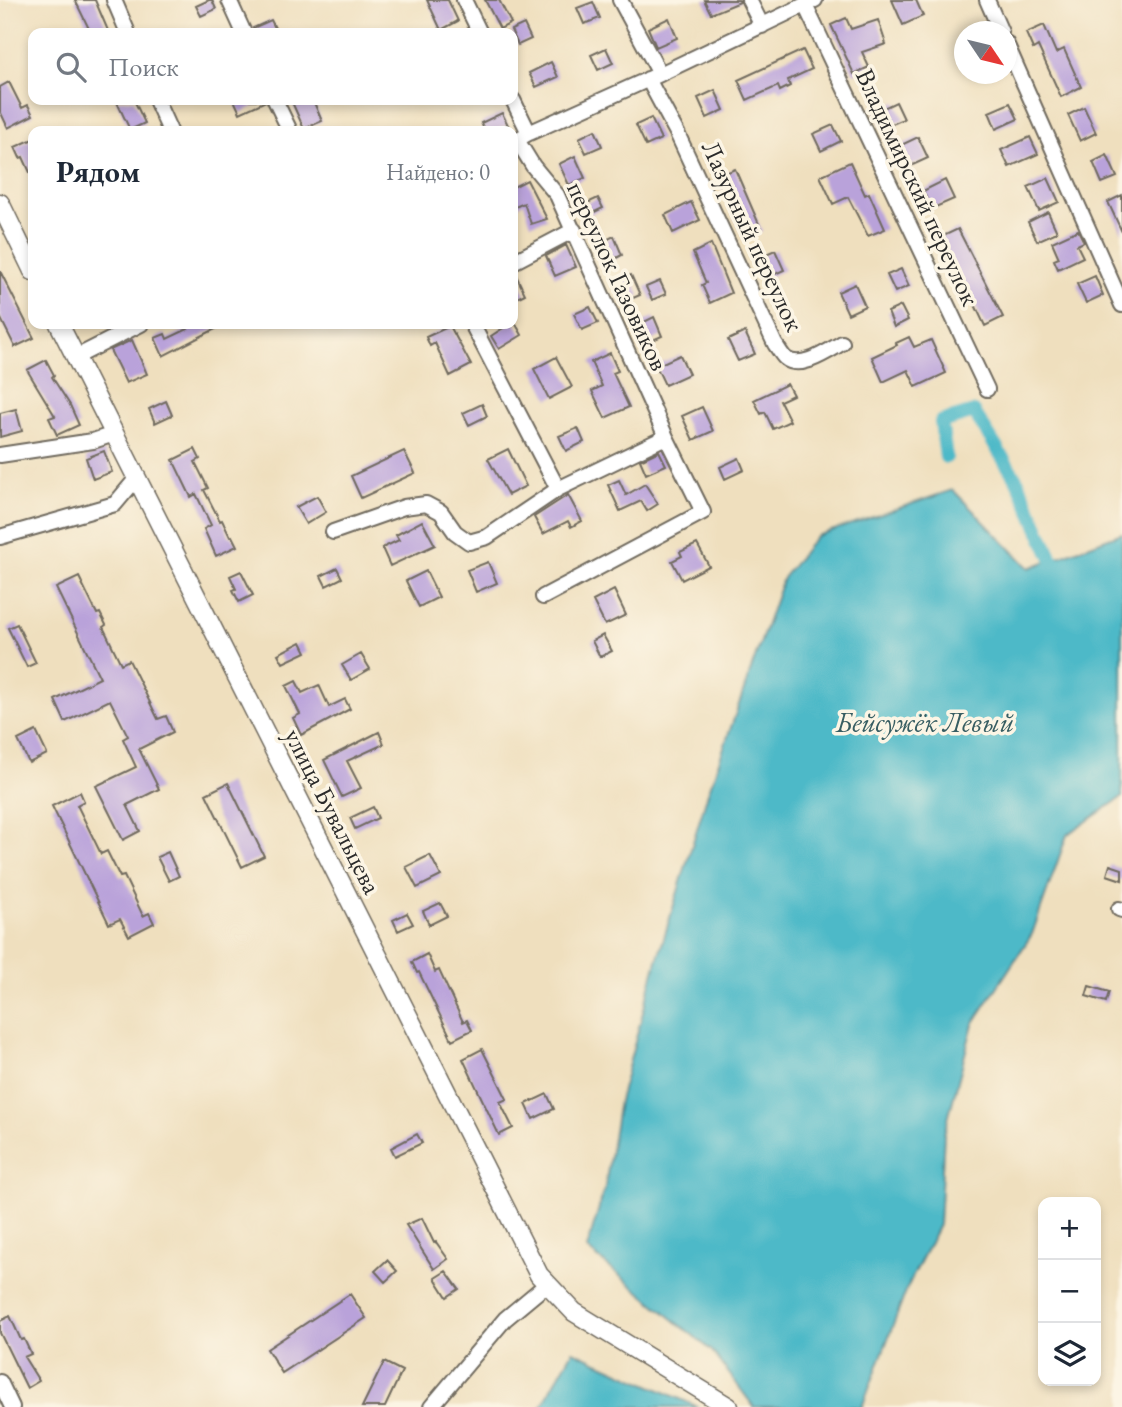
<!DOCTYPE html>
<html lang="ru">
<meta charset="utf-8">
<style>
:root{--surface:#fff;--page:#f2f2f3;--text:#1f2937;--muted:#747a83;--line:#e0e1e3}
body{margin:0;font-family:"EB Garamond",serif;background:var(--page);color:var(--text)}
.controls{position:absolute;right:21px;bottom:21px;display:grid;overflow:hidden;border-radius:14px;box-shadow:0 4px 10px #0003}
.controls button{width:63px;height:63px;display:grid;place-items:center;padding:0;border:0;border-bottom:2px solid var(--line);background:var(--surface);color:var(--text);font:35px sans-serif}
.compass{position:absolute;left:954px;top:21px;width:63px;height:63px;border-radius:50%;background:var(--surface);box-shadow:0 4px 10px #0003;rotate:125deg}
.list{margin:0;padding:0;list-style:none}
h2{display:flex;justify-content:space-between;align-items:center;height:91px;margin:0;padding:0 28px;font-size:30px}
h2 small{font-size:23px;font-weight:400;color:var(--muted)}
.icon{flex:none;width:38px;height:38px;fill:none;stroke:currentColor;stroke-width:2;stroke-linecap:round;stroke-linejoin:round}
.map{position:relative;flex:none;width:1122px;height:1407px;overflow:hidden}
.search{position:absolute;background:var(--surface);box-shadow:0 4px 10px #0003;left:28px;top:28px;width:490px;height:77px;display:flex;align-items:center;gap:18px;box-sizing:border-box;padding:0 24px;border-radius:14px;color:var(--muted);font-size:26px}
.panel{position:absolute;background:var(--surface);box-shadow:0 4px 10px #0003;left:28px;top:126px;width:490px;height:203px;border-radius:14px}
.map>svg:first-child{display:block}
</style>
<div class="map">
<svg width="1122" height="1407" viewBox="0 0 1122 1407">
<rect width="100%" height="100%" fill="#fcf5e5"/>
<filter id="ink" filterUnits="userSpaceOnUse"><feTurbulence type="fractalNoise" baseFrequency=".0143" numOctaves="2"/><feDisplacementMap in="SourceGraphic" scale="14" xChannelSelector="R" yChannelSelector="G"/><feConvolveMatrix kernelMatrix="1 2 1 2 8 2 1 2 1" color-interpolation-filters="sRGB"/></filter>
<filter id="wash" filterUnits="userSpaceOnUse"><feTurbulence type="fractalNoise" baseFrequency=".00686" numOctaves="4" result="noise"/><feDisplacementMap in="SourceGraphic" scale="28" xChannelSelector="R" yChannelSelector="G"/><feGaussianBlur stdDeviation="1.57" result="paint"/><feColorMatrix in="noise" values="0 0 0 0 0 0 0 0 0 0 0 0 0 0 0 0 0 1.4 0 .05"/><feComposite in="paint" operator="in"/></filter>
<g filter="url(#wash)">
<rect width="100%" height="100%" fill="#efdfbe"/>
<path fill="#4db9c8" stroke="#3c727a" stroke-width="2" d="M953,490L1029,568L1122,533V797L1067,835L1032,934L973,1024L944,1134L939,1225L908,1286L862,1407H754L712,1351L587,1249L605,1187L619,1101L656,964L707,796L783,578L816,536Z
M573,1351L698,1407H541Z"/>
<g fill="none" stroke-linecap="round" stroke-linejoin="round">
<path stroke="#4db9c8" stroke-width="14" d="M946,457L941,422L974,412L1018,482L1052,559"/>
</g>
<g id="blocks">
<path fill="#b9a2da" d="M75,0H95L109,33H91Z
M209,0H212L216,9L201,16L196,6Z
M427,0H448L458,21L441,30Z
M485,0H499L511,23L500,29Z
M704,0H739L740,2L711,14Z
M892,0H916L923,16L903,25Z
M593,2L600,18L584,24L577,8Z
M669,18L677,38L656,47L648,28Z
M846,18L851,29L878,20L886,44L862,52L869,67L854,74L831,25Z
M271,20L276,30L270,33H254L253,28Z
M524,24L531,39L518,45L511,30Z
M1044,25L1056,53L1064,49L1081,87L1061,97L1038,46L1033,49L1026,33Z
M606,48L613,63L598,70L591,55Z
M803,50L812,69L788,80L790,86L780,91L778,86L747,100L738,80Z
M551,62L558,77L536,87L529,73Z
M9,82L22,108L28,105L33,115L8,128L0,111V87Z
M715,90L724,110L707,118L698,98Z
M116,100H134L145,123L130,130Z
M234,100H265L266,101L240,113Z
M291,100H313L322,121L304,129Z
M896,102L904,119L883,128L875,112Z
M1010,103L1018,119L996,129L989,112Z
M1084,107L1096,133L1080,141L1068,115Z
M502,113L508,125L493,131H485L481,123Z
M651,118L661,139L646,146L636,125Z
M833,125L841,141L821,151L813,134Z
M595,130L602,146L586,153L579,138Z
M918,137L928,158L904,169L895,148Z
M1030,137L1038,154L1009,167L1001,150Z
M33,139V179L23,157L20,158L15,147Z
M1107,155L1117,177L1102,183L1093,162Z
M575,156L585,178L569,185L559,164Z
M850,162L865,195L869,193L885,229L868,236L848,197L833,204L820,176Z
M735,169L762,231L744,239L716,177Z
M1048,178L1059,202L1039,211L1028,187Z
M527,180L547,219L531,224L524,203L513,208V187Z
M945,180L954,199L931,209L923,191Z
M1122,195V232L1108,202Z
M598,198L603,208L584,217L579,207Z
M691,202L700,220L673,233L665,215Z
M1048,212L1057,232L1037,241L1028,222Z
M958,229L1003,317L985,326L969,292L964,295L937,239Z
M1078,230L1084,242L1077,245L1083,257L1058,269L1054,260L1059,258L1052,242Z
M614,236L622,255L607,263L598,244Z
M711,244L731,293L710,303L702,285L706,283L693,253Z
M566,245L576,267L555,276L546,256Z
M775,250L784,270L764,279L755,259Z
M901,269L909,286L895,292L887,275Z
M0,271L34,338L15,347L0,317Z
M514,271L525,294L513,300V272Z
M631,275L640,295L624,302L615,282Z
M1095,276L1103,295L1086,303L1077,284Z
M660,281L666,294L652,300L646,287Z
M855,284L865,306L848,314L838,292Z
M901,306L908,320L894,327L888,312Z
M590,307L598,323L582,330L574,314Z
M654,317L662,336L646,343L638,325Z
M514,321L522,335L499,349L491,336Z
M186,324H225L163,356L155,338L165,334L167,339L188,329Z
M450,326L471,365L450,376L435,343L430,346L426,337Z
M745,332L755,354L738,361L728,340Z
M909,337L914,347L931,340L946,373L916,387L908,370L883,382L872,357L897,345L896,343Z
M132,340L147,374L126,383L110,350Z
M610,353L618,371L613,373L629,407L605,418L592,391L602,386L591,362Z
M680,355L689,374L665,385L656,366Z
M556,357L572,387L549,399L534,369Z
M46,360L54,375L52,377L70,405L79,425L57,435L49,418L55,416L27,370Z
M787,384L793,395L780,401L790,421L773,429L765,412L761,414L754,400Z
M166,401L172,415L155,423L149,409Z
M482,404L487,416L469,425L463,413Z
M702,407L713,431L693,440L682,416Z
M16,409L22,431L0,437V413Z
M578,428L584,442L566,451L559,436Z
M195,449L200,459L195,462L208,488L204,490L220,521L222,520L230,537L232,536L237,546L216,556L204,529L211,525L196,494L191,497L173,460Z
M508,449L526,486L508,495L488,459Z
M104,451L112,472L93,479L86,458Z
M404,451L415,473L361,498L351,476Z
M659,451L666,465L646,474L640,460Z
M739,458L744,470L725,479L720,467Z
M619,480L626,495L645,484L658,504L647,511L641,501L620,511L608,485Z
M568,495L582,521L571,527L568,521L543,534L534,517Z
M317,496L326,512L306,524L296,507Z
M422,521L435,545L390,566L382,548L399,540L396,535Z
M697,544L709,566L682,580L672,561L682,556L680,552Z
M488,562L497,583L476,592L467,570Z
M337,568L342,578L326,586L321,576Z
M241,571L253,595L239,602L233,590L236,589L230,576Z
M426,571L439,597L419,607L406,581Z
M79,577L97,614L100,613L106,625L103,627L121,664L129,660L158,719L166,716L173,732L139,749L159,789L127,805L140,831L123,840L96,786L136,767L123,739L128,736L110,700L65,722L55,700L100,678L56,588Z
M614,590L626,615L605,625L593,601Z
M17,624L36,663L27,667L8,628Z
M603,635L612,651L600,657L592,641Z
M301,642L306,652L283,663L278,654Z
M361,654L370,669L351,680L342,665Z
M296,681L302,693L319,685L329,707L345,699L350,709L301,735L293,718L300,714L286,686Z
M36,731L47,754L29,763L18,740Z
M379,732L384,744L347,761L361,788L342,797L324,760Z
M228,783L264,856L242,867L206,794Z
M80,792L84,801L77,805L101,854L107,851L120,877L124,876L143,916L149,913L154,923L129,936L120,919L109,924L52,806Z
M373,807L378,818L355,829L350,818Z
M168,852L179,876L169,881L157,857Z
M430,855L441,876L417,888L406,867Z
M1110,865L1122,869V880L1107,875Z
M440,903L447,916L429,925L423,911Z
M407,913L413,924L398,931L393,920Z
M427,954L435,972L439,970L463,1022L467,1020L472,1030L452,1040L419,972L417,973L412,962Z
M1089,986L1109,992L1106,1002L1086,996Z
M482,1049L507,1099L500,1102L513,1128L499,1135L463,1059Z
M547,1094L554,1109L533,1119L526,1104Z
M417,1134L422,1143L395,1156L391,1148Z
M422,1218L434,1243L436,1242L448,1259L434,1269L406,1225Z
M387,1260L397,1271L385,1282L375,1271Z
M446,1271L459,1289L447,1297L435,1278Z
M350,1294L366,1318L282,1373L267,1349Z
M10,1316L21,1340L24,1339L31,1354L24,1357L39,1381L27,1388L0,1333V1321Z
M384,1362L402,1371L385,1407H362Z"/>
</g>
</g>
<g filter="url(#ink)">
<use href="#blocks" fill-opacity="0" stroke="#706a5e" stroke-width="2"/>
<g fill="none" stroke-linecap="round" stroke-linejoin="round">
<g stroke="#706a5e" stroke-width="18">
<path id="minor" d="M114,0L128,33
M229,0L244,33
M464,0L480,33
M620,0L660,74
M749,0L762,26
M987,0L1001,32
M805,5L987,389
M1006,43L1122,305
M648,79L677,133L775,344C778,348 781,354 785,358C800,371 828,351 842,343
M156,100L170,131
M275,100L290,131
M513,100L529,133
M517,140L533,166L557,195L666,437L703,512L543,597
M513,142L529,133L660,74L815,0
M513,262L574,230
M472,324L558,489
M76,357L141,324
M0,455L93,441L114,434
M333,532L404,507L426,504L441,512L455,532L469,542L487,537L558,489L666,437
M0,537L115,504L136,479
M1119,909L1122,910
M0,1382L12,1407
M431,1407L505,1319L547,1284"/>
</g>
<g stroke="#706a5e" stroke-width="21">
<path id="tertiary" d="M0,203L33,271
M59,324L539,1275L574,1312L729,1407"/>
</g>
<use href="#minor" stroke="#fff" stroke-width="14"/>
<use href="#tertiary" stroke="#fff" stroke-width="18"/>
</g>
</g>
<g text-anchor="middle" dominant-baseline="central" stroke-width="7" stroke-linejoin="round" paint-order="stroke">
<g font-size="26" fill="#2b2b2b" stroke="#fcf5e5">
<text transform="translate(918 187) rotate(65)">Владимирский переулок</text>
<text transform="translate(753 236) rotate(65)">Лазурный переулок</text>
<text transform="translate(618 276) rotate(65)">переулок Газовиков</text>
<text transform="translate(333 811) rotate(63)">улица Бувальцева</text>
</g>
<g font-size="28" font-style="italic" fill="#375d62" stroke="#fcf5e5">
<text x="925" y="722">Бейсужёк Левый</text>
</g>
</g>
</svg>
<div class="controls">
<button>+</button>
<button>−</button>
<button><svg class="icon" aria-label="layers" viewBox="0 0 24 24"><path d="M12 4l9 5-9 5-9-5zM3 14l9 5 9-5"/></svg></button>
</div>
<svg class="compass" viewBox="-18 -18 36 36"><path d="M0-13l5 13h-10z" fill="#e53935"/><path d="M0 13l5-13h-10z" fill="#747a83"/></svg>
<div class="search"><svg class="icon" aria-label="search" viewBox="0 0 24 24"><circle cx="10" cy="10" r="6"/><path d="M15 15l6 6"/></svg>Поиск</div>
<section class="panel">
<h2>Рядом<small>Найдено: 0</small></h2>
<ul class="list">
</ul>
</section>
</div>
